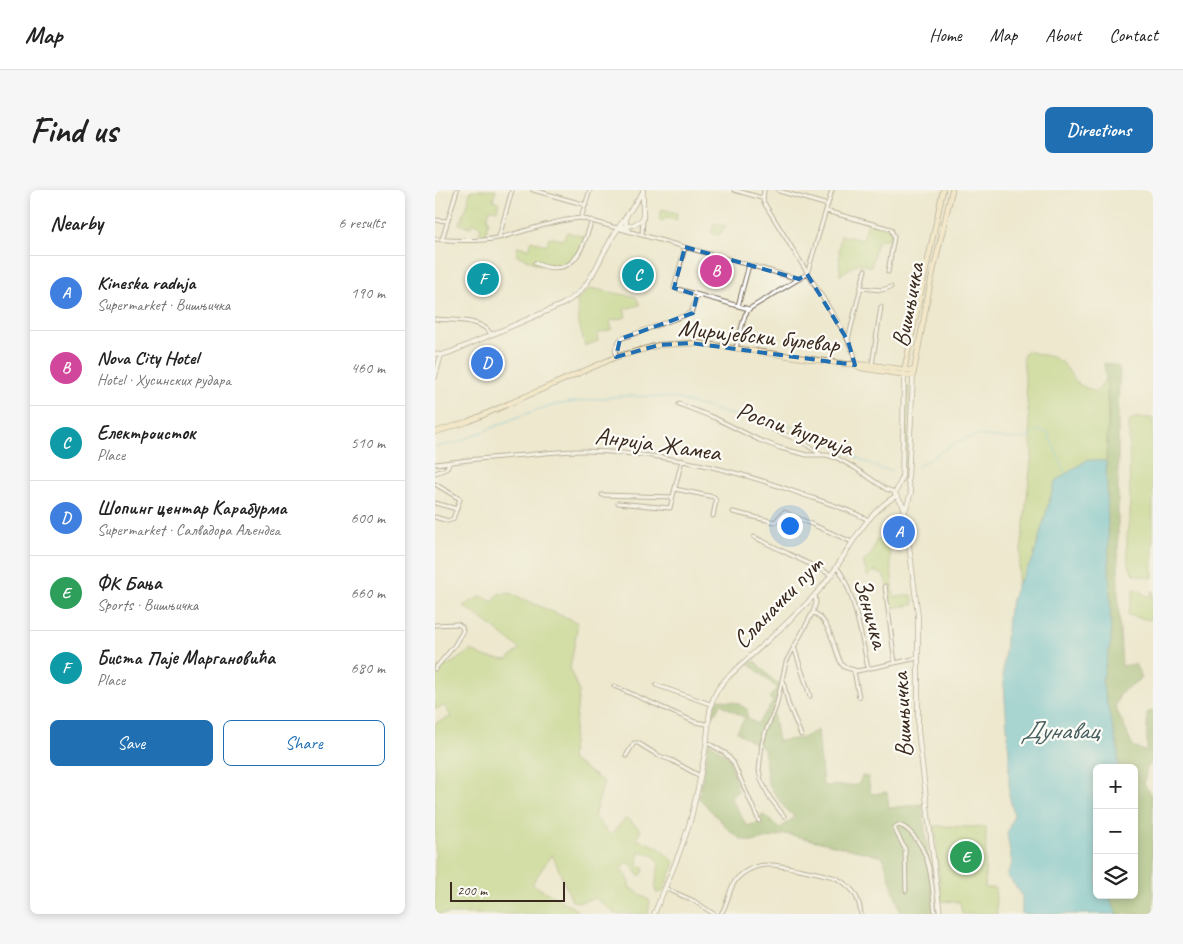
<!DOCTYPE html>
<meta charset="utf-8">
<style>
:root{--surface:#fff;--page:#f6f6f6;--text:#222;--muted:#767676;--line:#e0e0e0;--accent:#1f6fb2}
body{margin:0;font-family:Caveat,sans-serif;background:var(--page);color:var(--text)}
.controls{position:absolute;right:15px;bottom:15px;display:grid;overflow:hidden;border-radius:8px;box-shadow:0 2px 8px #0003}
.controls button{width:45px;height:45px;display:grid;place-items:center;padding:0;border:0;border-bottom:1px solid var(--line);background:var(--surface);color:var(--text);font:25px sans-serif}
.scale{position:absolute;left:15px;bottom:12px;width:115px;box-sizing:border-box;padding-left:5px;border:2px solid #3b2a1e;border-top:0;font-size:14px;line-height:18px;white-space:nowrap;color:#3b2a1e;-webkit-text-stroke:4px #fdfcf7;paint-order:stroke}
.you{position:absolute;left:354px;top:335px;width:18px;height:18px;margin:-12px;border:4px solid #fff;border-radius:50%;background:#1a73e8;box-shadow:0 0 0 8px #1a73e833}
.badge{display:grid;place-items:center;width:32px;height:32px;border-radius:50%;background:var(--accent);color:#fff;font-size:16px;font-weight:700}
.pin{position:absolute;translate:-50% -50%;border:2px solid #fff;box-shadow:0 1px 5px #0006}
.list{margin:0;padding:0;list-style:none}
h2{display:flex;justify-content:space-between;align-items:center;height:65px;margin:0;padding:0 20px;font-size:21px}
h2 small{font-size:16px;font-weight:400;color:var(--muted)}
.list li{display:grid;grid-template-columns:32px 1fr auto;gap:15px;align-items:center;box-sizing:border-box;height:75px;padding:0 20px;border-top:1px solid var(--line)}
.list b{display:block;font-size:19px;white-space:nowrap}
.list p{margin:0;font-size:16px;white-space:nowrap;color:var(--muted)}
.list em{font-size:16px;font-style:normal;color:var(--muted)}
.actions{display:flex;gap:10px;padding:15px 20px}
.actions a{flex:1;padding:11px 0;border:1px solid var(--accent);border-radius:8px;text-align:center;font-size:18px;color:var(--accent)}
.actions .main{background:var(--accent);color:#fff}
.icon{flex:none;width:28px;height:28px;fill:none;stroke:currentColor;stroke-width:2;stroke-linecap:round;stroke-linejoin:round}
.map{position:relative;flex:none;width:718px;height:724px;overflow:hidden;border-radius:8px}
header{display:flex;align-items:center;gap:30px;box-sizing:border-box;height:70px;padding:0 25px;background:var(--surface);border-bottom:1px solid var(--line)}
header strong{font-size:24px}
nav{display:flex;gap:28px;margin-inline-start:auto;font-size:18px}
.intro{display:flex;align-items:center;justify-content:space-between;box-sizing:border-box;height:120px;padding:0 30px}
h1{margin:0;font-size:35px}
.button{padding:12px 22px;border-radius:8px;background:var(--accent);color:#fff;font-size:18px;font-weight:700}
main{display:flex;gap:30px;padding:0 30px}
aside{flex:1;background:var(--surface);border-radius:8px;box-shadow:0 2px 8px #0003}
.map>svg:first-child{display:block}
</style>
<header>
<strong>Map</strong>
<nav><a>Home</a><a>Map</a><a>About</a><a>Contact</a></nav>
</header>
<div class="intro"><h1>Find us</h1><a class="button">Directions</a></div>
<main>
<aside>
<h2>Nearby<small>6 results</small></h2>
<ul class="list">
<li><span class="badge" style="background:#3f7fe0">A</span><div><b>Kineska radnja</b><p>Supermarket · Вишњичка</p></div><em>190 m</em></li>
<li><span class="badge" style="background:#d1479c">B</span><div><b>Nova City Hotel</b><p>Hotel · Хусинских рудара</p></div><em>460 m</em></li>
<li><span class="badge" style="background:#0f9aa8">C</span><div><b>Електроисток</b><p>Place</p></div><em>510 m</em></li>
<li><span class="badge" style="background:#3f7fe0">D</span><div><b>Шопинг центар Карабурма</b><p>Supermarket · Салвадора Аљендеа</p></div><em>600 m</em></li>
<li><span class="badge" style="background:#2e9e5b">E</span><div><b>ФК Бања</b><p>Sports · Вишњичка</p></div><em>660 m</em></li>
<li><span class="badge" style="background:#0f9aa8">F</span><div><b>Биста Паје Маргановића</b><p>Place</p></div><em>680 m</em></li>
</ul>
<div class="actions"><a class="main">Save</a><a>Share</a></div>
</aside>
<div class="map">
<svg width="718" height="724" viewBox="0 0 718 724">
<rect width="100%" height="100%" fill="#fdfcf7"/>
<filter id="ink" filterUnits="userSpaceOnUse"><feTurbulence type="fractalNoise" baseFrequency=".02" numOctaves="2"/><feDisplacementMap in="SourceGraphic" scale="10" xChannelSelector="R" yChannelSelector="G"/><feConvolveMatrix kernelMatrix="1 2 1 2 8 2 1 2 1" color-interpolation-filters="sRGB"/></filter>
<filter id="wash" filterUnits="userSpaceOnUse"><feTurbulence type="fractalNoise" baseFrequency=".0096" numOctaves="4" result="noise"/><feDisplacementMap in="SourceGraphic" scale="20" xChannelSelector="R" yChannelSelector="G"/><feGaussianBlur stdDeviation="1.12" result="paint"/><feColorMatrix in="noise" values="0 0 0 0 0 0 0 0 0 0 0 0 0 0 0 0 0 1.4 0 .05"/><feComposite in="paint" operator="in"/></filter>
<g filter="url(#wash)">
<rect width="100%" height="100%" fill="#ede8ce"/>
<path fill="#b4d278" stroke="#787e4b" d="M36,0H61L58,10L64,12L62,20L55,19L52,29L54,30L50,46L44,44L46,36L37,33L36,37L24,34L25,30H28V23L31,19L34,9H33Z
M227,19L242,23L241,30L231,28L229,30L226,31L224,29Z
M433,32L454,38L459,47L442,51L436,77L423,73C417,78 410,80 405,86L404,59L406,45L428,50Z
M279,33L291,36L284,45L276,43Z
M132,42L151,47L145,63L127,77L105,75L81,65L83,56L94,59L97,50L107,54H112L114,47L128,50Z
M155,98L201,107L205,115L189,119L191,127L175,131L177,139L162,144L163,151L150,156L144,134L142,110Z
M591,161L617,167L628,173L643,194L661,202L671,188L673,228L671,271L652,270L620,291L598,369L582,395L597,263L588,167Z
M471,197H474L471,292H469Z
M699,228H718V388C712,387 703,387 698,383C690,377 691,338 695,328L694,234L695,230Z
M455,348L454,354L459,407L477,405L479,415L455,418L451,391L447,384L439,382L441,379L433,387L428,372L437,363L441,350Z
M699,399L707,401V404L715,407L716,403H717L718,400V426H716L715,430L693,425Z
M72,402L143,433L135,479L144,502L136,569L169,592L159,626L175,645L191,628L206,640L201,649L223,657L240,673L228,702L221,703L220,698L224,673L219,666L204,661L202,674L209,677L208,683L204,686L198,676L191,672L186,679L192,686L195,693L193,696L215,711L213,724H178L179,722L160,708L146,712L137,711L117,664L97,694L142,720L141,724H0V533L16,527L10,516L0,519V479L17,473L36,460L49,467L72,470L85,459L49,430L28,416L46,406L58,412L64,403L69,404Z
M500,636L551,637L550,698H560L562,724H527L525,712L506,711Z"/>
<path fill="#8fb468" stroke="#656f43" d="M669,173L683,176L685,180L683,212V408L687,476L700,474L707,488L686,502L680,516L698,556L712,562V523L718,520V572L712,578L709,594L717,606L718,621V724H682L673,705H699V578H683V560L667,492L676,451L671,271L674,218Z
M320,471L337,489L345,494L338,522L343,551L367,548L383,540L388,596L423,595L427,586L433,587L436,604L452,602L454,618L487,614L500,724H466L448,667L352,644L317,652L306,649L294,640L264,608L274,552L294,567L303,602L295,606L312,636L322,633L327,624L345,638L360,627L352,621L333,594L329,559L302,542V541L310,528L286,514L278,527L276,526L283,509L302,513L312,519L313,528L322,534L338,512L334,508L342,498L314,474Z"/>
<path fill="#58bed5" stroke="#4a747a" d="M652,270L671,271L676,451L667,492L683,560V578H662V705H673L682,724H587V705L572,685L577,674L572,643L579,625L574,605V563L568,483L571,449L574,419L582,395L598,369L620,291Z"/>
<g fill="none" stroke-linecap="round" stroke-linejoin="round">
<path stroke="#58bed5" stroke-width="1" d="M0,257L21,253L80,228L104,219L125,214L185,206L231,207L243,209L297,225L325,226L351,234L444,278L457,281
M482,277L523,251L542,245L581,249L593,248L602,240L612,242L626,272L630,284"/>
</g>
</g>
<g filter="url(#ink)">
<g fill="none" stroke-linecap="round" stroke-linejoin="round">
<g stroke="#796c5c" stroke-width="5">
<path id="minor" d="M98,0L151,15
M299,0L327,8
M329,0L328,11L409,142L419,163L420,175
M344,1L393,15
M391,21L456,39L459,47L453,82
M146,28L155,0
M0,30L13,31
M207,45L208,29
M64,47L77,0
M0,49C21,51 42,52 63,48C90,42 118,30 146,28L364,89
M7,50L22,0
M250,57L239,98L314,119
M100,73C139,90 147,60 157,30
M426,98L447,100L456,97
M303,116L314,75
M0,129C17,131 46,128 56,144
M413,150L430,80
M301,158L310,125L314,119L372,84L397,0
M181,167L180,159L185,149L256,123L262,105
M437,175L446,117
M244,214L280,228L324,250L345,258L372,265H391L402,268L420,278L451,299L460,302
M329,236L366,251L385,264
M0,274C30,270 60,267 91,265C109,263 129,261 148,261C223,262 296,278 366,304C386,311 417,320 433,330
M0,283L11,279L15,272
M0,294L25,309L18,329L13,331L0,327
M240,299L279,307L281,311L278,326
M167,305L238,307
M0,313L22,319
M183,313L235,318L247,270
M298,322L340,332L349,322L417,352
M319,347L397,385
M402,378C417,393 429,457 433,479
M450,396L460,473
M380,404L381,413L378,422C396,432 398,456 406,473L409,477L422,481L483,468
M0,435L23,434L27,437L28,441L19,456L0,479
M359,457L375,506
M419,481L424,507
M348,490L353,513L366,545
M221,495L275,514
M179,496L260,532L272,534
M271,552L290,563L298,572L324,631
M191,566L199,553H203L224,566L236,570L265,586
M349,626L335,608L326,590L324,580L327,554L330,543L341,517L351,472L378,422
M230,698L259,711L279,724
M471,701L470,659L460,640V637L463,635C469,636 472,639 476,643C497,664 497,696 500,724
M286,724C295,711 293,694 307,684C315,678 323,675 333,675C343,674 389,684 401,688C405,690 410,693 414,697C422,704 425,714 426,724"/>
</g>
<g stroke="#796c5c" stroke-width="5.5">
<path id="tertiary" d="M191,27V34L194,41
M183,38L198,35L208,29V0
M0,164L6,165L16,162L126,115C156,100 161,74 177,48C186,33 197,18 207,3
M469,185L467,288L460,304L468,315L470,323L483,426V540L505,724
M0,187L6,165
M470,321L476,303L473,292L478,186
M219,724C232,693 247,661 256,628C262,604 267,580 271,556C275,531 271,509 291,489C323,458 358,430 387,397C412,367 425,327 461,306"/>
</g>
<g stroke="#796c5c" stroke-width="6">
<path id="secondary" d="M421,175L426,178L478,186L495,95L517,0
M469,181L508,0
M0,242L32,232L181,167L224,155L263,153L411,174L437,175L479,181"/>
</g>
<use href="#minor" stroke="#fff" stroke-width="3"/>
<use href="#tertiary" stroke="#fff" stroke-width="4"/>
<use href="#secondary" stroke="#f8e8c3" stroke-width="4.5"/>
</g>
</g>
<path d="M0 0H718V724H0ZM250,57L364,89L372,84L413,151L420,175L256,153L224,155L181,167L185,149L258,123L262,105L239,98Z" fill="#ede8ce" fill-opacity=".55" fill-rule="evenodd"/>
<path fill="none" stroke="#1f6fb2" stroke-width="4" stroke-dasharray="10 6" stroke-linejoin="round" d="M250,57L364,89L372,84L413,151L420,175L256,153L224,155L181,167L185,149L258,123L262,105L239,98Z"/>
<g text-anchor="middle" dominant-baseline="central" stroke-width="4.5" stroke-linejoin="round" paint-order="stroke">
<g font-size="25" fill="#3b2a1e" stroke="#fdfcf7">
<text transform="translate(473 115) rotate(-79)">Вишњичка</text>
<text transform="translate(324 146) rotate(6)">Миријевски булевар</text>
<text transform="translate(360 239) rotate(19)">Роспи ћуприја</text>
<text transform="translate(223 254) rotate(8)">Анрија Жамеа</text>
<text transform="translate(343 412) rotate(-46)">Сланачки пут</text>
<text transform="translate(436 423) rotate(74)">Зеничка</text>
<text transform="translate(467 525) rotate(-93)">Вишњичка</text>
</g>
<g font-size="26" font-style="italic" fill="#455e5e" stroke="#fdfcf7">
<text x="625" y="540">Дунавац</text>
</g>
</g>
</svg>
<div class="controls">
<button>+</button>
<button>−</button>
<button><svg class="icon" aria-label="layers" viewBox="0 0 24 24"><path d="M12 4l9 5-9 5-9-5zM3 14l9 5 9-5"/></svg></button>
</div>
<div class="scale">200 m</div>
<div class="you"></div>
<div class="pin badge" style="left:464px;top:342px;background:#3f7fe0">A</div>
<div class="pin badge" style="left:281px;top:81px;background:#d1479c">B</div>
<div class="pin badge" style="left:203px;top:85px;background:#0f9aa8">C</div>
<div class="pin badge" style="left:52px;top:173px;background:#3f7fe0">D</div>
<div class="pin badge" style="left:531px;top:667px;background:#2e9e5b">E</div>
<div class="pin badge" style="left:48px;top:89px;background:#0f9aa8">F</div>
</div>
</main>
